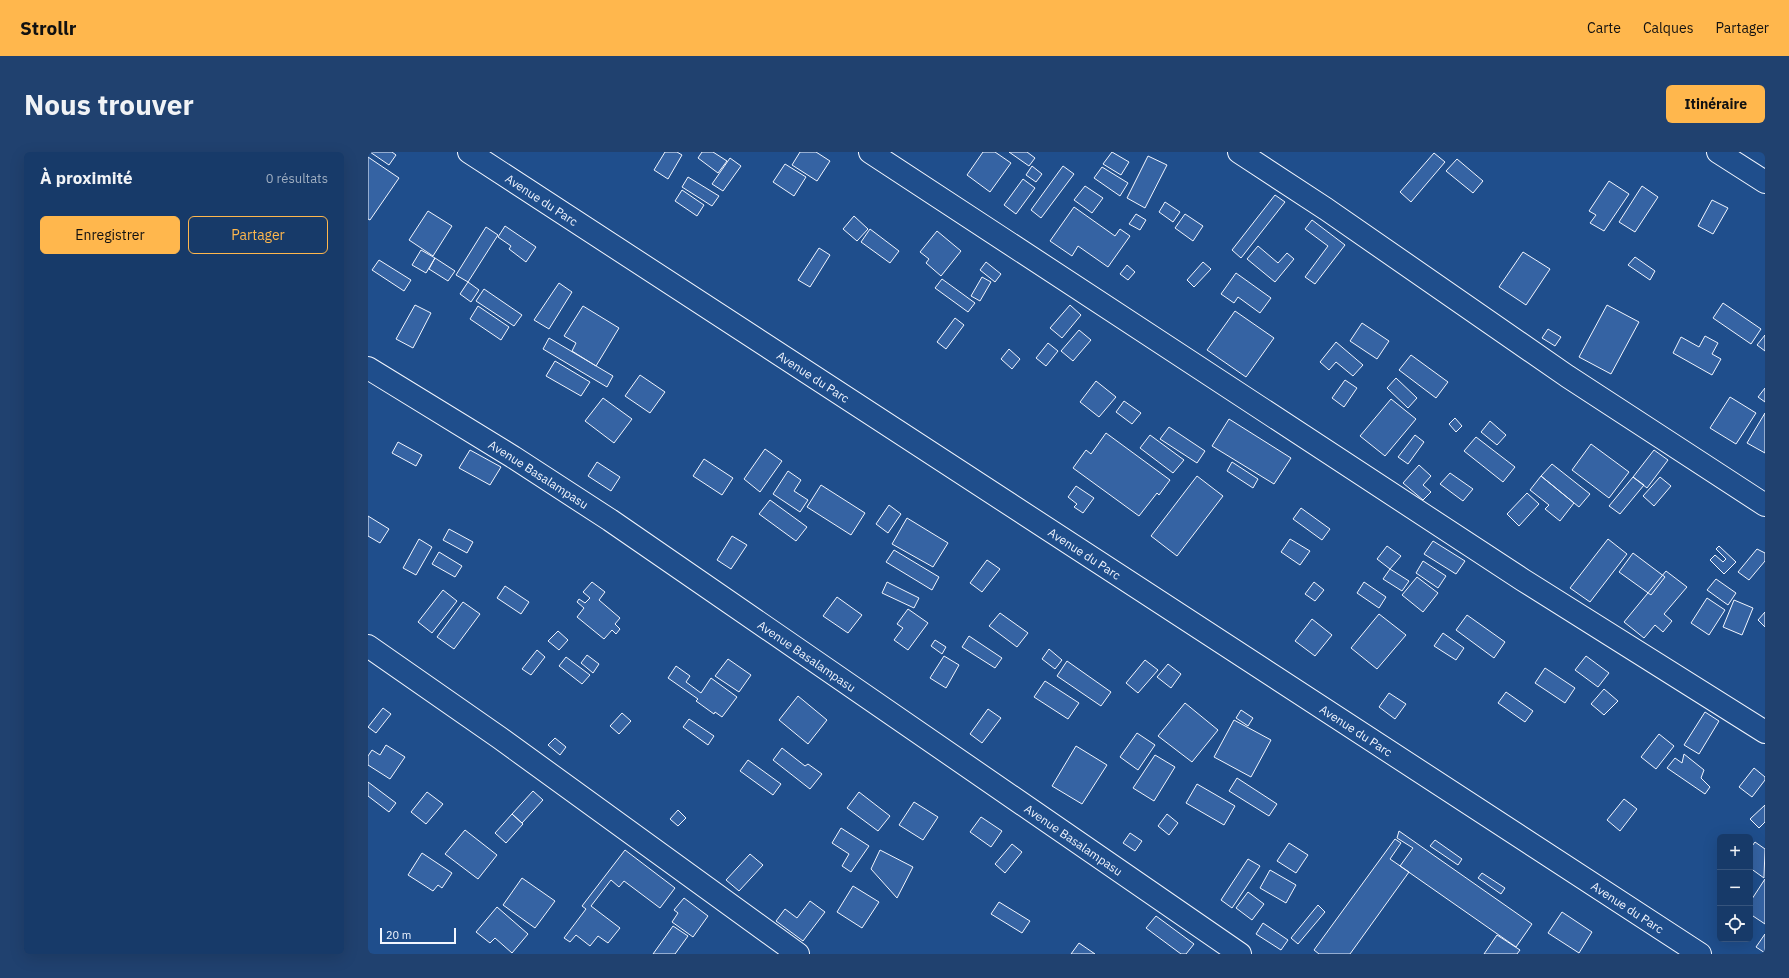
<!DOCTYPE html>
<html lang="fr">
<meta charset="utf-8">
<style>
:root{--surface:#173a69;--page:#20416f;--text:#f1f3f6;--muted:#9eadc0;--line:#36547d;--accent:#ffb74d}
body{margin:0;font-family:"IBM Plex Sans",sans-serif;background:var(--page);color:var(--text)}
.controls{position:absolute;right:12px;bottom:12px;display:grid;overflow:hidden;border-radius:6px;box-shadow:0 4px 16px #0002}
.controls button{width:36px;height:36px;display:grid;place-items:center;padding:0;border:0;border-bottom:1px solid var(--line);background:var(--surface);color:var(--text);font:20px sans-serif}
.scale{position:absolute;left:12px;bottom:10px;width:76px;box-sizing:border-box;padding-left:4px;border:2px solid #f2f6ff;border-top:0;font-size:11px;line-height:14px;white-space:nowrap;color:#f2f6ff;-webkit-text-stroke:3px #1f4e8c;paint-order:stroke}
.list{margin:0;padding:0;list-style:none}
h2{display:flex;justify-content:space-between;align-items:center;height:52px;margin:0;padding:0 16px;font-size:17px}
h2 small{font-size:13px;font-weight:400;color:var(--muted)}
.actions{display:flex;gap:8px;padding:12px 16px}
.actions a{flex:1;padding:9px 0;border:1px solid var(--accent);border-radius:6px;text-align:center;font-size:14px;color:var(--accent)}
.actions .main{background:var(--accent);color:#111}
.icon{flex:none;width:22px;height:22px;fill:none;stroke:currentColor;stroke-width:2;stroke-linecap:round;stroke-linejoin:round}
.map{position:relative;flex:none;width:1397px;height:802px;overflow:hidden;border-radius:6px}
header{display:flex;align-items:center;gap:24px;box-sizing:border-box;height:56px;padding:0 20px;background:var(--accent);color:#111}
header strong{font-size:19px}
nav{display:flex;gap:22px;margin-inline-start:auto;font-size:14px}
.intro{display:flex;align-items:center;justify-content:space-between;box-sizing:border-box;height:96px;padding:0 24px}
h1{margin:0;font-size:28px}
.button{padding:10px 18px;border-radius:6px;background:var(--accent);color:#111;font-size:14px;font-weight:700}
main{display:flex;gap:24px;padding:0 24px}
aside{flex:1;background:var(--surface);border-radius:6px;box-shadow:0 4px 16px #0002}
.map>svg:first-child{display:block}
</style>
<header>
<strong>Strollr</strong>
<nav><a>Carte</a><a>Calques</a><a>Partager</a></nav>
</header>
<div class="intro"><h1>Nous trouver</h1><a class="button">Itinéraire</a></div>
<main>
<aside>
<h2>À proximité<small>0 résultats</small></h2>
<ul class="list">
</ul>
<div class="actions"><a class="main">Enregistrer</a><a>Partager</a></div>
</aside>
<div class="map">
<svg width="1397" height="802" viewBox="0 0 1397 802">
<rect width="100%" height="100%" fill="#1f4e8c"/>
<path fill="#3563a3" stroke="#f2f6ff" d="M2,0H24L28,3L21,13Z
M297,0H309L314,3L300,27L286,18Z
M334,0H345L359,9L350,21L330,6Z
M432,0H448L462,9L449,29L424,13Z
M615,0H627L643,11L622,40L599,23Z
M641,0H659L667,6L661,14Z
M744,0L761,10L753,23L735,12Z
M1066,1L1077,10L1043,50L1032,40Z
M780,4L799,13L777,56L759,46Z
M0,5L31,26L2,68L0,67Z
M362,6L373,14L355,39L344,32Z
M1089,7L1115,29L1105,41L1078,19Z
M417,12L438,25L426,44L405,30Z
M664,14L674,22L668,30L658,23Z
M695,14L706,22L673,66L663,58Z
M734,15L760,31L752,44L726,26Z
M320,25L351,44L344,54L314,35Z
M655,27L667,36L648,62L636,53Z
M1241,29L1261,42L1236,79L1222,71L1228,63L1221,59Z
M717,34L735,46L724,61L706,48Z
M1274,34L1290,45L1267,80L1251,70Z
M314,38L336,53L329,64L307,49Z
M907,43L917,50L873,106L864,98Z
M1344,48L1360,56L1345,82L1330,74Z
M797,50L812,60L805,70L791,60Z
M706,55L747,84L752,77L762,84L740,115L710,94L704,104L682,89Z
M60,59L84,74L65,104L41,88Z
M768,62L778,68L772,78L761,72Z
M817,62L835,74L825,89L807,76Z
M486,64L500,77L489,89L475,77Z
M944,68L977,93L947,132L937,125L960,94L937,77Z
M137,74L168,95L158,110L141,97L143,94L130,85Z
M118,75L130,83L100,130L88,123Z
M502,77L531,99L522,111L493,90Z
M569,79L593,99L573,124L558,111L561,107L552,100Z
M890,94L910,111L919,101L926,107L907,130L879,107Z
M451,96L462,103L442,135L430,128Z
M53,98L67,106L58,121L44,113Z
M1155,100L1182,117L1158,153L1131,135Z
M1267,105L1287,119L1282,128L1260,113Z
M67,106L87,119L80,129L61,117Z
M11,108L43,128L36,139L4,118Z
M618,110L633,122L627,130L612,118Z
M835,110L843,117L826,135L819,128Z
M759,113L767,120L760,128L752,122Z
M868,121L903,146L892,161L870,145L866,151L853,142Z
M614,125L623,130L612,149L603,144Z
M574,127L607,151L600,160L567,136Z
M100,130L111,138L103,150L92,142Z
M191,131L204,140L181,177L166,168Z
M116,137L154,163L146,174L108,149Z
M1355,151L1393,177L1383,192L1345,166Z
M47,153L63,161L45,196L28,187Z
M702,153L713,163L694,186L682,176Z
M1239,153L1271,170L1243,222L1211,205Z
M110,154L141,175L133,188L102,167Z
M215,154L251,176L228,214L204,199L208,191L196,184Z
M867,159L906,186L878,225L839,198Z
M587,166L596,173L578,197L569,190Z
M994,171L1021,189L1009,207L982,189Z
M1180,177L1193,185L1187,194L1174,186Z
M711,178L723,188L705,209L693,199Z
M1397,183V199L1389,193Z
M1337,184L1350,191L1344,202L1353,207L1344,223L1305,201L1313,185L1331,195Z
M181,186L245,224L239,235L175,197Z
M968,190L995,213L985,224L968,210L961,218L952,210Z
M680,191L690,199L678,214L668,206Z
M641,197L652,207L644,217L633,207Z
M1043,203L1080,230L1068,246L1031,218Z
M187,209L222,230L213,244L178,224Z
M272,223L297,240L282,261L257,244Z
M1028,226L1049,246L1040,256L1019,236Z
M977,228L989,236L976,255L964,246Z
M728,229L748,245L731,265L712,250Z
M1397,236V250L1390,245Z
M1362,245L1388,261L1368,292L1342,276Z
M235,246L264,267L246,291L217,269Z
M1023,247L1048,267L1017,304L992,284Z
M756,249L773,261L764,272L748,260Z
M1397,261V301L1379,291Z
M1087,266L1094,274L1088,280L1081,272Z
M861,267L923,306L906,332L844,294Z
M1122,269L1138,283L1129,293L1113,280Z
M801,275L837,299L829,311L792,287Z
M738,281L802,328L791,343L789,341L771,364L705,316L718,298L723,302Z
M782,283L816,308L805,321L772,296Z
M1047,283L1056,290L1040,312L1030,305Z
M1108,285L1147,315L1135,330L1096,299Z
M30,290L54,303L48,314L24,301Z
M1223,292L1261,320L1241,346L1204,318Z
M397,297L414,309L392,340L376,327Z
M102,298L133,315L122,333L91,316Z
M1286,298L1300,308L1279,336L1265,325Z
M336,307L365,326L354,343L325,324Z
M229,310L252,325L243,339L220,324Z
M864,310L890,327L885,336L859,319Z
M1184,312L1222,342L1211,355L1173,324Z
M1051,313L1063,324L1055,333L1063,340L1055,348L1035,331Z
M420,319L433,328L426,339L440,348L432,360L405,342Z
M1082,321L1105,337L1095,349L1072,332Z
M829,324L855,344L809,404L783,384Z
M1173,324L1206,351L1192,369L1177,357L1181,353L1162,338Z
M1265,325L1276,333L1252,362L1241,354Z
M1292,325L1303,334L1286,354L1275,344Z
M453,333L497,361L483,383L439,355Z
M708,334L726,346L715,361L706,355L709,352L700,345Z
M1159,341L1171,352L1151,374L1139,362Z
M402,348L439,375L428,389L391,362Z
M521,353L533,362L520,381L508,372Z
M933,356L962,377L954,388L925,367Z
M0,364L21,377L12,391L0,384Z
M539,366L580,391L565,415L524,392Z
M81,377L105,390L99,401L75,388Z
M364,384L379,393L363,417L349,408Z
M51,387L64,395L48,423L35,416Z
M922,387L942,399L932,413L913,400Z
M1240,387L1259,402L1222,450L1202,436Z
M1065,389L1097,409L1088,422L1056,402Z
M1019,394L1033,404L1022,417L1009,407Z
M1351,394L1368,410L1356,422L1342,408L1347,403L1355,410L1358,407L1348,397Z
M1389,397L1397,401V409L1381,428L1370,420Z
M526,398L571,425L564,438L518,410Z
M71,400L94,414L87,425L64,412Z
M1265,401L1297,425L1283,443L1251,420Z
M619,408L632,417L614,440L602,431Z
M1055,409L1078,424L1070,436L1048,421Z
M1022,417L1041,429L1034,439L1015,427Z
M1298,419L1319,435L1296,462L1304,469L1295,480L1287,473L1276,486L1256,470Z
M1049,425L1070,441L1055,460L1034,443Z
M1348,427L1368,441L1360,453L1339,438Z
M224,430L237,440L231,448L252,466L247,472L252,477L248,482L244,478L236,487L209,465L216,456L209,450L211,447L217,451L222,446L215,440Z
M519,430L551,446L546,456L514,441Z
M946,430L956,438L947,449L937,442Z
M996,430L1018,445L1011,456L989,441Z
M137,434L161,450L153,462L129,446Z
M75,438L89,449L64,481L50,470Z
M469,445L494,463L480,481L455,464Z
M1339,446L1357,458L1341,483L1323,471Z
M1366,448L1385,456L1374,483L1355,475Z
M95,450L112,462L86,497L69,485Z
M540,457L560,471L540,498L526,488L535,476L529,472Z
M1397,460V475L1390,468Z
M632,461L660,481L649,495L621,474Z
M1011,462L1038,483L1009,517L983,496Z
M1099,463L1137,490L1126,506L1088,478Z
M944,467L964,483L947,504L927,489Z
M190,479L200,488L191,498L180,489Z
M1075,481L1096,496L1088,508L1066,494Z
M601,484L634,506L627,516L594,495Z
M567,488L578,495L574,502L563,494Z
M681,497L694,508L687,517L674,507Z
M169,498L177,505L163,523L154,517Z
M219,503L231,512L225,521L213,511Z
M576,504L591,513L578,536L562,526Z
M1218,504L1241,521L1230,535L1207,518Z
M198,505L222,523L214,532L191,514Z
M360,507L383,523L371,540L347,524Z
M777,508L790,518L770,541L758,531Z
M699,509L743,540L733,554L689,524Z
M800,512L813,522L803,536L789,525Z
M308,514L322,524L318,530L333,541L343,526L369,545L354,565L347,560L346,562L328,549L330,547L300,526Z
M1177,516L1207,536L1197,551L1167,531Z
M677,529L711,551L700,567L666,545Z
M1236,537L1250,549L1236,563L1223,552Z
M1138,540L1165,559L1157,570L1130,551Z
M1021,541L1038,552L1027,567L1011,555Z
M430,544L459,568L440,592L411,568Z
M817,551L850,578L824,610L790,584Z
M15,556L23,562L8,581L0,575Z
M620,557L633,566L614,591L602,582Z
M873,558L885,566L880,574L868,566Z
M1337,560L1351,569L1331,602L1316,593Z
M254,561L263,569L251,582L242,574Z
M321,567L346,584L340,593L315,575Z
M866,568L903,588L883,625L846,605Z
M769,581L787,593L770,618L752,605Z
M1291,582L1306,594L1288,617L1273,605Z
M187,586L198,595L192,603L180,593Z
M18,593L37,605L22,627L0,613V604L4,598L12,603Z
M708,594L739,613L714,652L684,634Z
M414,596L437,614L440,612L454,622L442,637L405,608Z
M1316,602L1336,618L1333,626L1342,635L1337,642L1299,616L1307,606L1314,611Z
M787,603L807,615L786,649L765,636Z
M380,608L413,632L405,643L372,619Z
M1386,616L1397,625V628L1384,645L1371,635Z
M869,626L909,652L901,664L861,639Z
M0,630L28,651L21,660L0,644Z
M829,632L867,654L856,673L818,651Z
M165,639L175,648L154,671L144,662Z
M59,640L75,652L58,672L43,660Z
M491,640L522,664L510,679L479,656Z
M1256,647L1269,657L1252,679L1239,668Z
M546,650L570,665L555,688L531,673Z
M1397,653V670L1391,676L1382,667Z
M310,658L318,666L310,674L302,667Z
M144,662L155,672L138,691L127,681Z
M799,662L810,671L801,683L790,674Z
M613,665L634,679L623,695L602,680Z
M473,676L501,694L483,720L474,714L481,702L464,691Z
M97,678L129,703L110,727L77,702Z
M1031,679L1164,772L1148,795L1032,714L1045,696L1029,686Z
M762,681L774,689L767,699L755,691Z
M1027,687L1033,691L1022,707L1041,720L982,802H951L946,798Z
M1067,688L1094,707L1090,713L1062,694Z
M1387,690L1397,697L1396,726L1382,716V697Z
M921,691L940,703L928,721L909,709Z
M644,692L654,700L637,721L627,712Z
M257,698L307,736L292,756L256,729L251,735L243,728L223,754L252,776L240,791L230,784L222,794L208,783L202,790L196,786L218,757L214,754Z
M512,698L545,715L529,746L503,717Z
M54,701L84,721L74,736L70,733L65,739L40,723Z
M382,702L395,713L371,739L358,728Z
M880,707L892,714L864,756L853,748Z
M902,718L928,733L918,751L892,736Z
M1114,721L1137,736L1133,742L1110,726Z
M154,726L187,749L167,776L135,753Z
M1397,727V772L1382,762V750Z
M485,734L511,750L494,776L469,760Z
M880,740L896,752L884,768L868,756Z
M316,746L340,764L325,785L304,770L310,761L306,758Z
M442,749L457,760L435,789L408,769L417,757L429,766Z
M631,750L662,769L654,781L623,762Z
M950,753L957,760L930,792L923,786Z
M129,755L160,782L144,801L127,786L122,791L108,780Z
M1194,760L1224,780L1211,801L1180,781Z
M788,764L826,792L818,802H813L778,776Z
M895,771L920,788L913,798L888,782Z
M305,774L320,784L307,802H285Z
M1397,782V801L1388,795Z
M1129,783L1152,798L1149,802H1116Z
M711,791L727,802H703Z"/>
<g fill="none" stroke-linecap="round" stroke-linejoin="round">
<g stroke="#f2f6ff" stroke-width="24">
<g id="street">
<path d="M502,0L1155,428L1397,580"/>
<path d="M871,0L958,57L1199,224L1397,353"/>
<path d="M1350,0L1397,30"/>
<path id="s1" d="M0,216L145,305L242,368L872,802"/>
<path d="M0,494L132,586L430,802"/>
</g>
</g>
<g stroke="#f2f6ff" stroke-width="24">
<g id="secondary">
<path id="s2" d="M101,0L1332,802"/>
</g>
</g>
<use href="#street" stroke="#1f4e8c" stroke-width="22"/>
<use href="#secondary" stroke="#1f4e8c" stroke-width="22"/>
</g>
<g text-anchor="middle" dominant-baseline="central" stroke-width="3" stroke-linejoin="round" paint-order="stroke">
<g font-size="12" fill="#f2f6ff" stroke="#1f4e8c">
<text stroke="none"><textPath href="#s2" startOffset="87">Avenue du Parc</textPath></text>
<text stroke="none"><textPath href="#s2" startOffset="411">Avenue du Parc</textPath></text>
<text stroke="none"><textPath href="#s1" startOffset="201">Avenue Basalampasu</textPath></text>
<text stroke="none"><textPath href="#s2" startOffset="735">Avenue du Parc</textPath></text>
<text stroke="none"><textPath href="#s1" startOffset="525">Avenue Basalampasu</textPath></text>
<text stroke="none"><textPath href="#s2" startOffset="1059">Avenue du Parc</textPath></text>
<text stroke="none"><textPath href="#s1" startOffset="849">Avenue Basalampasu</textPath></text>
<text stroke="none"><textPath href="#s2" startOffset="1383">Avenue du Parc</textPath></text>
</g>
</g>
</svg>
<div class="controls">
<button>+</button>
<button>−</button>
<button><svg class="icon" aria-label="locate" viewBox="0 0 24 24"><circle cx="12" cy="12" r="6"/><path d="M12 2v4M12 18v4M2 12h4M18 12h4"/></svg></button>
</div>
<div class="scale">20 m</div>
</div>
</main>
